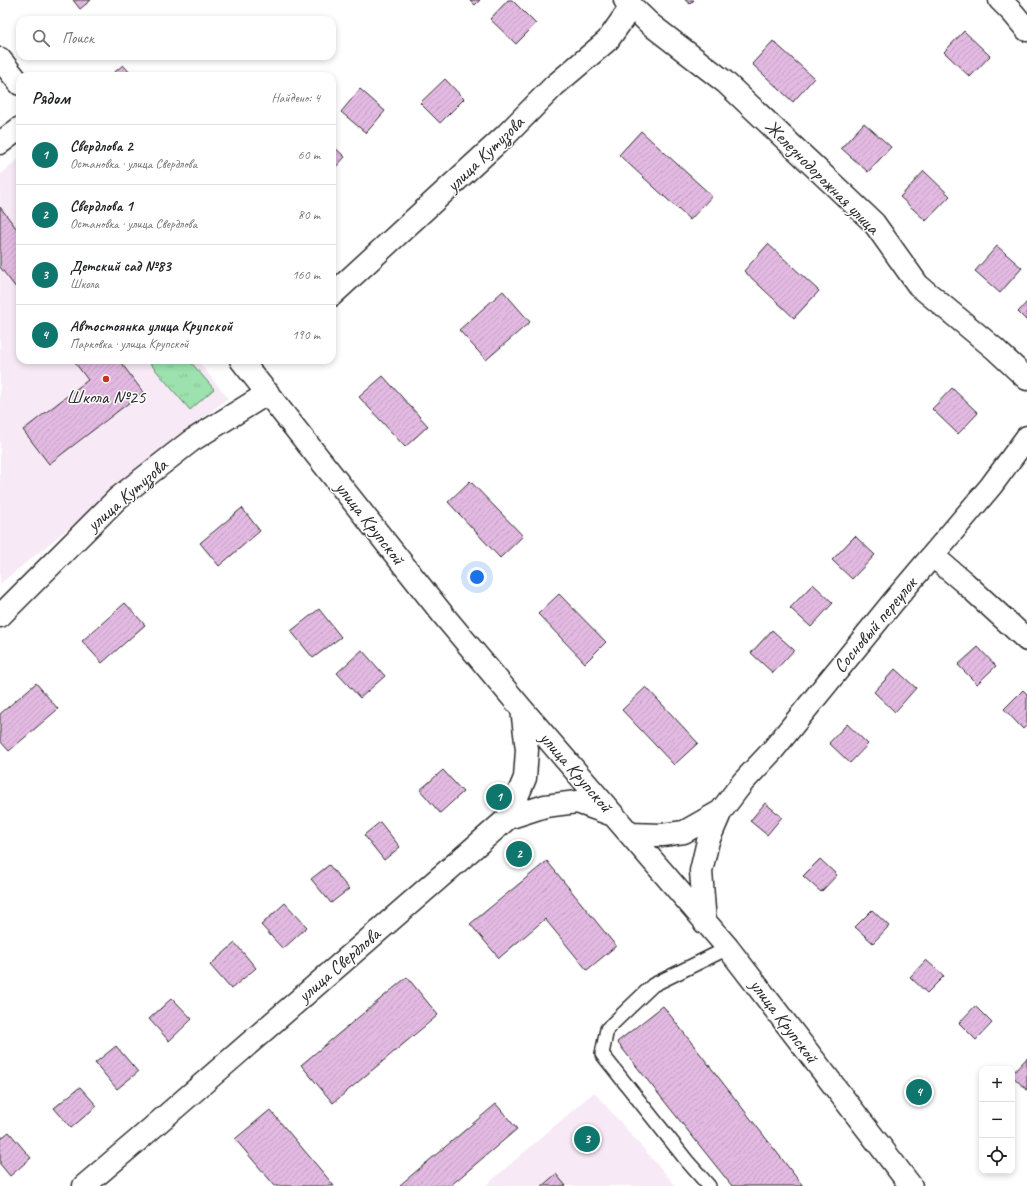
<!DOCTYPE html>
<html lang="ru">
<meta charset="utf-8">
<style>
:root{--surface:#fff;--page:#f6f6f6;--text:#202124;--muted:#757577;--line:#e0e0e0;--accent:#0f766e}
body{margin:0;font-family:Caveat,sans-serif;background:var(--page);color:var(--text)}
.controls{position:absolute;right:12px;bottom:12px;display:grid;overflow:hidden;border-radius:8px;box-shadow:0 2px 6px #0003}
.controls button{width:36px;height:36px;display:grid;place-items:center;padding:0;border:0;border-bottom:1px solid var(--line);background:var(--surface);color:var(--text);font:20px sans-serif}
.you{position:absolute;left:477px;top:577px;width:14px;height:14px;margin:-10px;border:3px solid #fff;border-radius:50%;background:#1a73e8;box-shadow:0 0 0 6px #1a73e833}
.badge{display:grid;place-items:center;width:26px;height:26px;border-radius:50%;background:var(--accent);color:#fff;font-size:13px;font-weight:700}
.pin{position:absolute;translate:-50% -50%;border:2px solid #fff;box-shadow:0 1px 4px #0006}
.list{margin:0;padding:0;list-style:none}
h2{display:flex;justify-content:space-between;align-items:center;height:52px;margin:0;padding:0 16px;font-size:17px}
h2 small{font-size:13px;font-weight:400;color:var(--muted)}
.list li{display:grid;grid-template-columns:26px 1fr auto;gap:12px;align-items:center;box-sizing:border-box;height:60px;padding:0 16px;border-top:1px solid var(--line)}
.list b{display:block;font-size:15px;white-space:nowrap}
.list p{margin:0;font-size:13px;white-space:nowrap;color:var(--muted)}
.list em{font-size:13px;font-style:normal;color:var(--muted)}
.icon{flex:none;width:22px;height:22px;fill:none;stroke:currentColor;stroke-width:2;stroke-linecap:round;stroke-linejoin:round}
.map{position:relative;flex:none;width:1027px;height:1186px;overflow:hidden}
.search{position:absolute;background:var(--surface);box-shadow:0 2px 6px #0003;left:16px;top:16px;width:320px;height:44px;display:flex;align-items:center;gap:10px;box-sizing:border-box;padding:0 14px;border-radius:12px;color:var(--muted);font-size:15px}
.panel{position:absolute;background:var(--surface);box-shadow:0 2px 6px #0003;left:16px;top:72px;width:320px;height:292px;border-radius:12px}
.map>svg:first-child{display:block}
</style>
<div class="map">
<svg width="1027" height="1186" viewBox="0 0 1027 1186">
<defs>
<pattern id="park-tufts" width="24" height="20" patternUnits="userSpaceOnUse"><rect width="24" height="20" fill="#9ce1ae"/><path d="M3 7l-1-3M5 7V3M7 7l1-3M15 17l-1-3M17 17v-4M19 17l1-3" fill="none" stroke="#87c196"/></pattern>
<pattern id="building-hatch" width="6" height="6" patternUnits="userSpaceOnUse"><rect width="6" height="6" fill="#e3bae2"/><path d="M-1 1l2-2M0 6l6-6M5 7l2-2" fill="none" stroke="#c3a0c2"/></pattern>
</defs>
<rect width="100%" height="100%" fill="#fff"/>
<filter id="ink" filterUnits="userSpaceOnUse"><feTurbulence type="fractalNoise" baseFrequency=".025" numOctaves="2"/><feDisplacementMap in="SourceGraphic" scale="8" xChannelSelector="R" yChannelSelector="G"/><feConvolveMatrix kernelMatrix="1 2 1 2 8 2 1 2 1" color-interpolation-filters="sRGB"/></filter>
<g filter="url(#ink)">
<path fill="#f7eaf6" d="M20,158V360H197L228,398L0,584V175Z
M594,1092L676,1186H485Z"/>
<path fill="url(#park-tufts)" stroke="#64866c" d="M147,360H189L214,389L190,410Z"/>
<path fill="url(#building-hatch)" stroke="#2b2b2b" d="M73,0H91L80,9Z
M470,0H480L475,5Z
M508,0H512L536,24L516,44L490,19Z
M685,0H694L690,4Z
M964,31L990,56L970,77L944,52Z
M773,41L814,78L793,102L752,64Z
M123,65L133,76H110Z
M445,79L464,99L440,123L420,103Z
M360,89L385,111L366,133L341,112Z
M864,123L891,147L868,172L841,148Z
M641,131L712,196L690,220L619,155Z
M332,145L345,157L332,171Z
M924,171L950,196L926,221L900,197Z
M0,207L20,233V293L0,267Z
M768,244L819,291L794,318L744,271Z
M997,246L1022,268L1000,293L975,271Z
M503,291L530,322L486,360L459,330Z
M1027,302V321L1018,312Z
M73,360H119L143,392L49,464L23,430L88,380Z
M383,376L428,426L405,447L359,397Z
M952,388L978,413L958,434L932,409Z
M470,481L523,536L500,558L448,502Z
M242,508L260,531L219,566L200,543Z
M855,536L875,555L852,579L832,560Z
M813,584L833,603L811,627L790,608Z
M559,594L606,642L585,663L538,614Z
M125,603L145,625L102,663L82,641Z
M319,609L341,637L313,658L291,631Z
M772,630L794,650L773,673L751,653Z
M978,647L996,666L977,684L958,665Z
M362,650L385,676L360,698L337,673Z
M895,669L916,688L895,712L874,692Z
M36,683L58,709L9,751L0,741V714Z
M646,687L698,743L674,765L622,710Z
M1023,690L1027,694V725L1023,729L1004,709Z
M847,724L868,744L850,763L829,743Z
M443,770L463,792L440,813L420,790Z
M765,803L782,817L767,835L750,821Z
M380,822L400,847L384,860L364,835Z
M820,859L837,875L821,892L803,876Z
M547,861L616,946L587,970L545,919L499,958L470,924Z
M329,865L349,889L331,903L311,879Z
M285,903L307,927L283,949L261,925Z
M872,910L889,926L873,943L855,927Z
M235,943L256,968L231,989L210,965Z
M926,960L944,976L927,993L910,977Z
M407,977L438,1015L333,1103L301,1065Z
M172,998L192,1019L169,1041L149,1019Z
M663,1006L803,1186H732L617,1042Z
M975,1006L992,1023L976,1040L959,1023Z
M116,1046L138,1072L117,1089L95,1063Z
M1027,1058V1090L1012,1076V1074Z
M80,1087L97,1106L71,1128L54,1108Z
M496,1104L517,1129L450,1186H401L400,1185Z
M270,1110L325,1175L334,1186H275L235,1139Z
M9,1132L31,1158L10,1176L0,1164V1139Z
M556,1174L566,1186H542Z"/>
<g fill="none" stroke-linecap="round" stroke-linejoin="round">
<g stroke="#2b2b2b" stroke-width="16">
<path id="service" d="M709,1186L687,1161L602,1054L607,1029L653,985L728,948"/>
</g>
<g stroke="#2b2b2b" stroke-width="25">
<path id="minor" d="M625,0L650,24L725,82L874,223L918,285L995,349L1027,379
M1000,0L1013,13L1027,30
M0,59L20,84
M0,143L20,128
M332,295L506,135L554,86L608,40L631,7
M241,360L444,616L522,709L728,948L911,1186
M933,556L965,583L1027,640
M0,616L118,498L191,441L268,393
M508,818L545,806L577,802L610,814
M630,834L662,835L684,832L721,811
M705,923L701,871L708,841L721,811L743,782L772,751L893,602L991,486L1027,437
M84,1186L137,1141L508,818L525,778L527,750L522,709"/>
</g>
<use href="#service" stroke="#fff" stroke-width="13"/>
<use href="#minor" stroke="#fff" stroke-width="22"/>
</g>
</g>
<circle fill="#c8321e" stroke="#fff" stroke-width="1.5" cx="106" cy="379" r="4"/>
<g text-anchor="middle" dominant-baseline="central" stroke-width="3" stroke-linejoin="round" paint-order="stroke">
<g font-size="19" fill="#2b2b2b" stroke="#fff">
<text transform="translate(485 154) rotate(-44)">улица Кутузова</text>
<text transform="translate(822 177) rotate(45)">Железнодорожная улица</text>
<text transform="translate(127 495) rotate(-41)">улица Кутузова</text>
<text transform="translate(370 523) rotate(52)">улица Крупской</text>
<text transform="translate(875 625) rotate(-50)">Сосновый переулок</text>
<text transform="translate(576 772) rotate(49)">улица Крупской</text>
<text transform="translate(339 965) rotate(-41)">улица Свердлова</text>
<text transform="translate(784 1021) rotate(53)">улица Крупской</text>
</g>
<g font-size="19" fill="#2b2b2b" stroke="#fff">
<text x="106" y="397">Школа №25</text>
</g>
</g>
</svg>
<div class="controls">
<button>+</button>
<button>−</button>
<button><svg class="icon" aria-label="locate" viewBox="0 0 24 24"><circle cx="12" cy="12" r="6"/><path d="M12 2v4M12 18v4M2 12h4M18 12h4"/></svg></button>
</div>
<div class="you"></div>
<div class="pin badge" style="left:499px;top:797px">1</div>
<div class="pin badge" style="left:519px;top:854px">2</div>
<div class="pin badge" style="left:587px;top:1139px">3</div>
<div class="pin badge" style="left:919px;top:1092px">4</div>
<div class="search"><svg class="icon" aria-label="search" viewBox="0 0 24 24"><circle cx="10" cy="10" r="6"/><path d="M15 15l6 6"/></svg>Поиск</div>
<section class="panel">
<h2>Рядом<small>Найдено: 4</small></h2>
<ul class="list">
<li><span class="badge">1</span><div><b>Свердлова 2</b><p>Остановка · улица Свердлова</p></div><em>60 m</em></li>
<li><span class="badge">2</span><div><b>Свердлова 1</b><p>Остановка · улица Свердлова</p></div><em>80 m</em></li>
<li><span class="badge">3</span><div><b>Детский сад №83</b><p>Школа</p></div><em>160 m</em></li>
<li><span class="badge">4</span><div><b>Автостоянка улица Крупской</b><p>Парковка · улица Крупской</p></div><em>190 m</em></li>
</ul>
</section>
</div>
